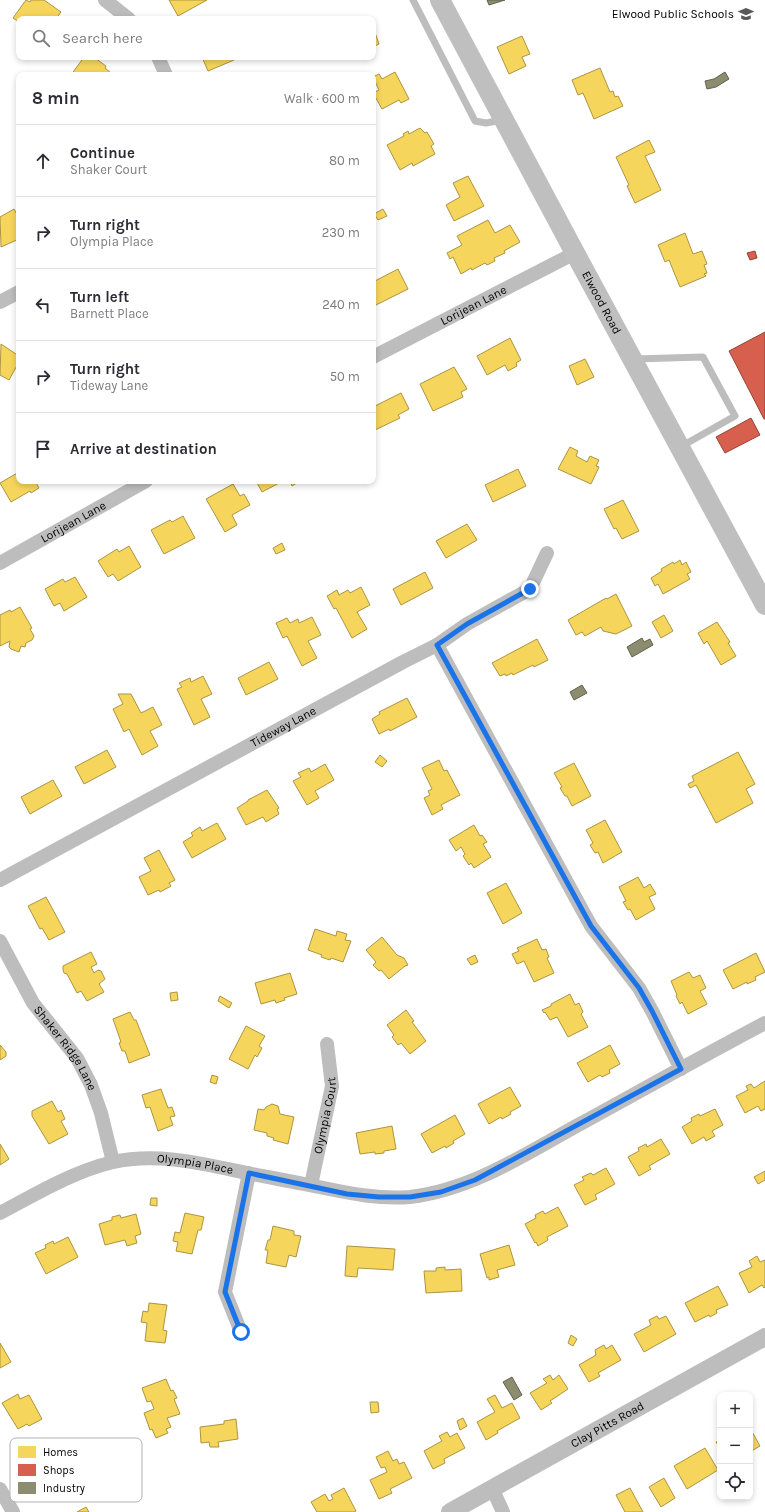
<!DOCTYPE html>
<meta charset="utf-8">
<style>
:root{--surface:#fff;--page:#f2f2f3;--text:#2b2b33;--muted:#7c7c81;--line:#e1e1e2}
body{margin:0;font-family:Karla,sans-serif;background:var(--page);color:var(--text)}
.controls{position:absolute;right:12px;bottom:12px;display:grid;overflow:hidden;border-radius:8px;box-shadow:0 2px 6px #0003}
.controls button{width:36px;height:36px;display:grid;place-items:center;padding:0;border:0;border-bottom:1px solid var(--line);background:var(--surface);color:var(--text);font:20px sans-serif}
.stop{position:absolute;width:12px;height:12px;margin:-9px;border:3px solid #1a73e8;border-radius:50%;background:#fff}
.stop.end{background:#1a73e8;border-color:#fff;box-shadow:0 1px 4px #0008}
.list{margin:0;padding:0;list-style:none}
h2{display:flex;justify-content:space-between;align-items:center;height:52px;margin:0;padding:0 16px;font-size:17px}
h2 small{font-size:13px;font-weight:400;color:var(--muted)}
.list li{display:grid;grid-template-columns:26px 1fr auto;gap:12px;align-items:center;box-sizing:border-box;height:72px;padding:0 16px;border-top:1px solid var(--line)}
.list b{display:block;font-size:15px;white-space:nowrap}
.list p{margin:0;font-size:13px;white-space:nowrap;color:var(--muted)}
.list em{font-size:13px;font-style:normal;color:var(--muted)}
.icon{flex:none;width:22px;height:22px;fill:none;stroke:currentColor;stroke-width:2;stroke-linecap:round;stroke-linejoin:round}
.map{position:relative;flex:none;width:765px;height:1512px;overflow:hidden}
.search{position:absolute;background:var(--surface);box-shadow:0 2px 6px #0003;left:16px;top:16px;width:360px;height:44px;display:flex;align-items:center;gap:10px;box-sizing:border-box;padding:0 14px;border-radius:8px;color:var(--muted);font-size:15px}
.panel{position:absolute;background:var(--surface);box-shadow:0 2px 6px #0003;left:16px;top:72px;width:360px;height:412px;border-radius:8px}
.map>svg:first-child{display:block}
</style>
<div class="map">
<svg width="765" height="1512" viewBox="0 0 765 1512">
<rect width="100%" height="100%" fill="#fff"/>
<path fill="#f6d55c" stroke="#ac9540" d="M26,0L30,2L31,0H44L61,12L56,19H19V22L13,18Z
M169,0H207L178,16Z
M373,27L379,44L373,47Z
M522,36L530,54L522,57L526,66L509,74L497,47Z
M84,57H92L95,59V58L106,66L105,68L111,73L110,75H71Z
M202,57H233L234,60L208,71Z
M600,68L610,92L613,91L615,97L618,96L623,106L594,119L583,93L578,95L572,80Z
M395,72L409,99L401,103L399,100L382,109L373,93L379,90L373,77L379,74L382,79Z
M420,128L425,133L427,132L434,144L431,146L435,154L413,166L412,163L400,170L387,145L404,136L403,134L408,131L409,134Z
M649,140L655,152L645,156L661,190L635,203L627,186L629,185L616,157Z
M468,176L484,206L454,221L446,205L460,197L453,183Z
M14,209L19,218V239L1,247L0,217Z
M383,209L387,216L378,220L374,214Z
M488,220L495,233L510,225L520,242L504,251L505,253L494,258L495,261L487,265L485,263L472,270L471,268L461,274L453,257L450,259L447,253L462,245L457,236Z
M685,233L693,254L702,251L707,264L704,265L707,273L704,274L706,276L680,287L669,260L665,262L658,245Z
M398,269L408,289L374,306L373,282Z
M510,338L521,360L516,363L517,366L508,371L505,365L487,375L477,356Z
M1,344L19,356V362L9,380L0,375Z
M585,359L594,377L577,385L569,366Z
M454,367L467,389L461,392L463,397L433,411L420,384Z
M401,393L409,409L398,415L400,418L373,431V407Z
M570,447L578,451L576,456L587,462L590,456L599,460L596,466L599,467L591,484L558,469Z
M518,469L526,486L493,502L485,485Z
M19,472V481H35L39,488L31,493L30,491L11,502L0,483Z
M256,481H283L262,492Z
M290,481H300L292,486Z
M233,484L240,496L244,494L250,505L232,515L237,525L225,532L206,499Z
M623,500L639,531L622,539L616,528L614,529L604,509Z
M183,516L195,538L164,554L151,530L170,520L172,522Z
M467,524L477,540L446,558L436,541Z
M282,543L285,550L276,554L273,548Z
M129,546L141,567L118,581L113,574L108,577L98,561L117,549L119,552Z
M680,560L682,565L686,562L691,572L687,574L690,579L663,594L658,584L655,586L651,578L662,571L661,569L673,562L674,564Z
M425,572L433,588L401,605L393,589Z
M75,577L87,597L64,611L60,603L54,606L45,589L63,579L65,582Z
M361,587L370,605L357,612L367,629L352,638L336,608L334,609L327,596L337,590L339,595L348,590L350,593Z
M616,594L632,626L616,634L603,631L601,627L585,636L582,632L576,635L568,620L606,598L607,599Z
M20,607L32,628L30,629L34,636L32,640L26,643L25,647L21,646L19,652L11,649L9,647L10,641L0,646V615L10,610L11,612Z
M664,615L673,631L661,638L652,622Z
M312,617L321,635L308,641L317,658L302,666L287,636L283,638L276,623L287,618L290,623L298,619L299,623Z
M717,622L730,642L728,643L736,656L721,665L707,641L704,644L698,633Z
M537,639L548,660L534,667L533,665L513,675L512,673L506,676L505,674L500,676L492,663Z
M269,662L278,679L246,695L238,678Z
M203,676L212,694L201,699L210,717L194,725L177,689L182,687L179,683L190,678L191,682Z
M118,694H131L141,713L153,707L162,725L150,731L158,746L142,755L129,729L124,732L113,709L123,704Z
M407,698L417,717L390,731L389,729L379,734L372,719L380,714L379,712Z
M107,750L116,767L84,784L75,767Z
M738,752L755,784L746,789L753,803L716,823L696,785L690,788L688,784L694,781L692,776Z
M380,755L387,761L382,767L375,762Z
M439,760L444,771L447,770L460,795L441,805L443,809L432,815L424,798L430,795L428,791L432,789L422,768Z
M574,763L591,796L572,806L567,796H565L560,788L562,787L554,773Z
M325,764L334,780L315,791L319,798L307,805L293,781L301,777L298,773L309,768L311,772Z
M53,780L62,796L30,814L21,797Z
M267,790L279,808L277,809L279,814L266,822L263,817L246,825L237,808L248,801V800Z
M605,820L622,852L603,863L598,852L595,853L590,845L593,843L586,830Z
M217,823L226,839L192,858L183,842L193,836L191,833L200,827L202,831Z
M474,825L480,836L482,835L487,842L483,844L491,857L474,868L471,863L469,865L463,856L465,854L461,847L456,851L449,840Z
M159,850L175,880L169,883L171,886L160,892L159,890L148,895L139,877L151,871L144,858Z
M638,877L644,888L650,884L656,894L649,897L655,909L636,920L630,909L628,910L623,902L626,901L619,887Z
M506,883L522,913L503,924L487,893Z
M46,897L65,932L49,940L42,928L40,929L28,906Z
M315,929L336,936L337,931L347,934L345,940L351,941L343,962L331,958L330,960L321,957L322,955L308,950Z
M382,937L397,955L404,958L408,965L405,966L389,979L381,970L379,971L373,965L376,962L366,950Z
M537,939L542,950L546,949L549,957L547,958L554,973L534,982L524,961L517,964L512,954L519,951L517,948Z
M91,952L97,964L91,967L94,973L98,970L101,971L105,979L99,984L104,992L87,1001L81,991L77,993L67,974L64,973L63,970V966Z
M756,953L765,972L755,977L756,980L747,984V982L733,989L723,970Z
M475,955L478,962L471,965L467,959Z
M689,972L693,978L700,975L706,988L700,991L707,1004L688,1014L682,1002L680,1004L676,996L677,995L671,981Z
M290,973L297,994L284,998L285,1000L276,1003L275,1000L261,1004L255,983Z
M177,992L178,1000L171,1001L170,993Z
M570,994L575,1005L579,1003L583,1012L581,1014L588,1027L568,1037L557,1017L550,1020L545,1012L544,1013L542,1010L551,1006V1004Z
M220,996L232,1003L229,1008L218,1001Z
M406,1010L414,1021L412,1022L426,1041L410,1054L401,1043L398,1045L392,1037L394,1035L387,1025Z
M130,1012L134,1020H136L150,1055L129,1063L125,1051H122L119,1043L121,1042L113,1019Z
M246,1026L265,1036L259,1046L262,1048L257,1057L255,1055L248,1069L229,1059Z
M0,1045L6,1052V1056L0,1060Z
M610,1045L620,1064L609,1070L610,1073L602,1077L600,1075L588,1082L577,1063Z
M212,1075L218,1077L216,1084L210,1082Z
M765,1081V1109L761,1111L758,1106L745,1113L736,1096L748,1090L746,1086L751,1084L754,1088Z
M510,1087L521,1106L510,1112L511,1114L502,1119L501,1117L489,1124L478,1104Z
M161,1089L168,1108L172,1107L175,1116L170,1117L173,1125L158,1131L150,1107L146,1108L142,1095Z
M52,1101L58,1112L61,1110L65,1119L61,1121L68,1134L49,1144L32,1116V1111Z
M272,1104L278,1106L280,1114L294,1117L288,1144L273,1140L274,1138L267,1136V1133L254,1130L258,1109L264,1110L266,1107Z
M715,1109L723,1125L712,1131L715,1136L706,1141L704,1137L692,1144L682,1127L692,1121L691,1118L699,1114L700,1116Z
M455,1115L465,1134L453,1141L454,1143L446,1148L445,1146L432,1153L421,1134Z
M392,1126L396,1149L384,1151V1153L375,1154V1152L360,1154L356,1133Z
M661,1139L670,1154L649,1166L651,1169L639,1176L628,1157L639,1151L638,1148L646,1144L647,1147Z
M0,1144L9,1159L0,1165Z
M606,1168L615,1184L595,1195L597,1199L585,1205L574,1185L584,1180L582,1177L591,1173L593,1175Z
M765,1171V1180L758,1184L754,1177Z
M151,1198H157V1206L150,1205Z
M558,1207L568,1226L547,1237L548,1240L538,1246L536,1242L535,1243L525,1224L536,1218L535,1215L543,1211L545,1214Z
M185,1213L204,1217L201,1230H198L192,1254L176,1251L178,1242L173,1241L175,1232L180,1233Z
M136,1214L141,1234L135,1236L137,1243L127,1246L125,1240L105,1245L99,1224L112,1220V1217L120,1215L121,1218Z
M273,1226L294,1231V1235L301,1236L296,1257L289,1255L286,1267L266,1263L268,1250H265L268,1240H270Z
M68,1237L78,1257L46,1274L35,1253L46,1248L45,1245L53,1241L54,1244Z
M509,1245L515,1265L497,1270L499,1277L489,1280V1277L487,1278L480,1254Z
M347,1246L395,1249L393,1270L358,1268L357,1277L345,1276Z
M757,1256L760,1262L765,1260V1287L764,1288L762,1285L749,1293L739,1273L752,1267L749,1261Z
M445,1267V1270L461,1269L462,1291L426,1293L424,1271H436V1268Z
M718,1286L728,1305L716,1310L717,1313L710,1317L709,1315L695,1322L685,1303Z
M149,1303L167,1305L163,1330L167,1331L165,1343L145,1341L147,1323L141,1322L143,1311L148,1312Z
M657,1316L659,1319L666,1316L676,1334L644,1352L634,1334L651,1325L649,1320Z
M571,1335L577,1339L573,1346L568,1343Z
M0,1343L11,1362L0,1368Z
M604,1345L606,1349L612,1345L621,1360L598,1373L600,1376L589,1382L579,1365L596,1355L595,1350Z
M550,1375L553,1380L559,1375L568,1389L550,1401L552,1403L541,1410L530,1393L547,1383L543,1379Z
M166,1379L171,1391L173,1390L177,1398L174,1399L180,1414L167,1418L171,1427L166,1429L168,1433L156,1438L152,1429L150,1430L144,1413L154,1409L151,1401L147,1402L142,1388Z
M18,1394L20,1399L29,1395L42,1419L29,1426L27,1424L18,1429L2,1403Z
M495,1395L502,1408L512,1403L520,1418L497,1431L498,1433L486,1440L477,1422L495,1412L487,1399Z
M370,1402H378L379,1412L371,1413Z
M463,1418L467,1426L460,1430L457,1421Z
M236,1419L238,1439L218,1442L219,1447H210L209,1442L201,1443L200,1427L224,1424V1421Z
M750,1428L760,1446L750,1452Z
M447,1432L450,1437L457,1433L465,1448L444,1459L445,1463L433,1469L424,1451L442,1441L439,1436Z
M720,1440V1448L716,1442Z
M705,1448L718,1470L687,1489L674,1466Z
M388,1451L393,1461L397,1459L399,1464L404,1462L412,1478L390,1489L392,1493L379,1499L370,1480L387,1472L385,1467L381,1468L376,1457Z
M664,1478L675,1498L661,1507L649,1487Z
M344,1488L356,1511L354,1512H317L311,1502L325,1494L329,1501L333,1499L331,1495Z
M630,1488L643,1512H625L616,1495Z
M86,1507L89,1512H77Z"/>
<path fill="#d6604d" stroke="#964336" d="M755,251L757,258L750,260L747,253Z
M765,332V419H764L729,351Z
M751,418L760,435L725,453L716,437Z"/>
<path fill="#8c8c6e" stroke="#62624d" d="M487,0H505L489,5Z
M725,72L729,79L716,87L707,89L705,81L714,79Z
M642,638L644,642L650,639L653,645L632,657L627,647Z
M582,685L587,693L574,700L570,692Z
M512,1377L522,1395L514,1400L503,1382Z"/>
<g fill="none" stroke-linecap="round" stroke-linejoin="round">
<path stroke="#bdbdbd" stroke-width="7" d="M413,0L475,121L486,123L502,120
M634,359L703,357L735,416L682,446"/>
<g stroke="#bdbdbd" stroke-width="14">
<path d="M105,0L129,19"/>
<path d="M158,57L166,75"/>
<path d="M0,302L19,292"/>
<path id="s1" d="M373,357L575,253"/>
<path id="s2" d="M0,563L146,481"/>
<path d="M437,645L591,926L639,988L652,1011L681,1069"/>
<path id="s3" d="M0,880L403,662L437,645L467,624L530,589L547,553"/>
<path id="s4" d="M0,941L33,1003L77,1058L91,1085L101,1113L113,1162"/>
<path id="s5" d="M311,1185L332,1086L327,1044"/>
<path id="s6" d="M0,1213C36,1194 72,1172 113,1162C158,1152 204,1164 247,1173C266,1177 285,1180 304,1184C340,1191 374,1200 410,1197C472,1190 527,1153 580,1124C642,1090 703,1056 765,1023"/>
<path d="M241,1332L225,1292L249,1173"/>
<path d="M492,1488L503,1512"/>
<path d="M0,1489L13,1512"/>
</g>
<path stroke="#bdbdbd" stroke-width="18" id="s7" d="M450,1512L765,1337"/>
<path stroke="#bfbfbf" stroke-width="20" id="s8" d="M440,0L575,253L765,605"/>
</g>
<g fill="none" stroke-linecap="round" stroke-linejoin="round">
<path stroke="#1a73e8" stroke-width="5" d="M241,1332L225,1292L249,1173L347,1194L379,1197H410L441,1192L475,1180L681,1069L652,1011L639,988L591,926L437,645L467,624L530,589"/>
</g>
<defs>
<g id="school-bare" transform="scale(1.2)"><path d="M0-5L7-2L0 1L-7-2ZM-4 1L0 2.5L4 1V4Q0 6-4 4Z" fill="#595959" stroke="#fff" stroke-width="2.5" paint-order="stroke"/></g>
</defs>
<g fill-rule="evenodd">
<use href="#school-bare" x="746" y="14"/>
</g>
<g text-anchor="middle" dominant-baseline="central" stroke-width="4" stroke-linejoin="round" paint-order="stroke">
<g font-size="12" fill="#000" stroke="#fff" text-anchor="end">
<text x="734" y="14">Elwood Public Schools</text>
</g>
<g font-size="12" fill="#000" stroke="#fff">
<text stroke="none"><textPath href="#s8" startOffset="343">Elwood Road</textPath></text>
<text stroke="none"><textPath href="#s1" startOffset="113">Lorijean Lane</textPath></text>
<text stroke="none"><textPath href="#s2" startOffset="84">Lorijean Lane</textPath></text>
<text stroke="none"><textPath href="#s3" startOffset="322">Tideway Lane</textPath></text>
<text stroke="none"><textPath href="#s4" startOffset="126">Shaker Ridge Lane</textPath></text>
<text stroke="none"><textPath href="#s5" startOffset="71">Olympia Court</textPath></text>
<text stroke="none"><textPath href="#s6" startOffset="207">Olympia Place</textPath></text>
<text stroke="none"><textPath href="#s7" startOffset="180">Clay Pitts Road</textPath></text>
</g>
</g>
<rect x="10" y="1438" width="132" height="64" rx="6" fill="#fff" stroke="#b2b2b2" stroke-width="1"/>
<rect x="18" y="1446" width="18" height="12" fill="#f6d55c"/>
<rect x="18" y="1464" width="18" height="12" fill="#d6604d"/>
<rect x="18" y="1482" width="18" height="12" fill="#8c8c6e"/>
<g font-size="11" fill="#000">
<text x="43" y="1456">Homes</text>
<text x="43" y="1474">Shops</text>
<text x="43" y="1492">Industry</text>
</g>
</svg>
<div class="controls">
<button>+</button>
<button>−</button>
<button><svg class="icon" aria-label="locate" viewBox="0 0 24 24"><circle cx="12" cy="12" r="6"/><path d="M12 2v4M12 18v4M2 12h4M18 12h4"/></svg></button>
</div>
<div class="stop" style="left:241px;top:1332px"></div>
<div class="stop end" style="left:530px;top:589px"></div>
<div class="search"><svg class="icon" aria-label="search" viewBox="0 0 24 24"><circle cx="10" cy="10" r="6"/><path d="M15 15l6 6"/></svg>Search here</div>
<section class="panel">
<h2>8 min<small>Walk · 600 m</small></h2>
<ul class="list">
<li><svg class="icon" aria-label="ahead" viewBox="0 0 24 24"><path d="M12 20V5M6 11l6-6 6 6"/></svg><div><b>Continue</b><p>Shaker Court</p></div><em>80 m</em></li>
<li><svg class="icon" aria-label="right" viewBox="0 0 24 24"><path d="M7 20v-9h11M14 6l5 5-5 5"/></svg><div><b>Turn right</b><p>Olympia Place</p></div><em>230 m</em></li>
<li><svg class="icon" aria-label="left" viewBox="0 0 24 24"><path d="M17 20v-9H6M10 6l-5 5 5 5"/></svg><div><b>Turn left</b><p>Barnett Place</p></div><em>240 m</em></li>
<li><svg class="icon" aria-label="right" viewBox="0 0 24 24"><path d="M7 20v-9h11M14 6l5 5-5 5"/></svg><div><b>Turn right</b><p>Tideway Lane</p></div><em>50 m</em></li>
<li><svg class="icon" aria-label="arrive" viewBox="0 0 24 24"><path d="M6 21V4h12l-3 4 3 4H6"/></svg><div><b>Arrive at destination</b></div></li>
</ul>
</section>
</div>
